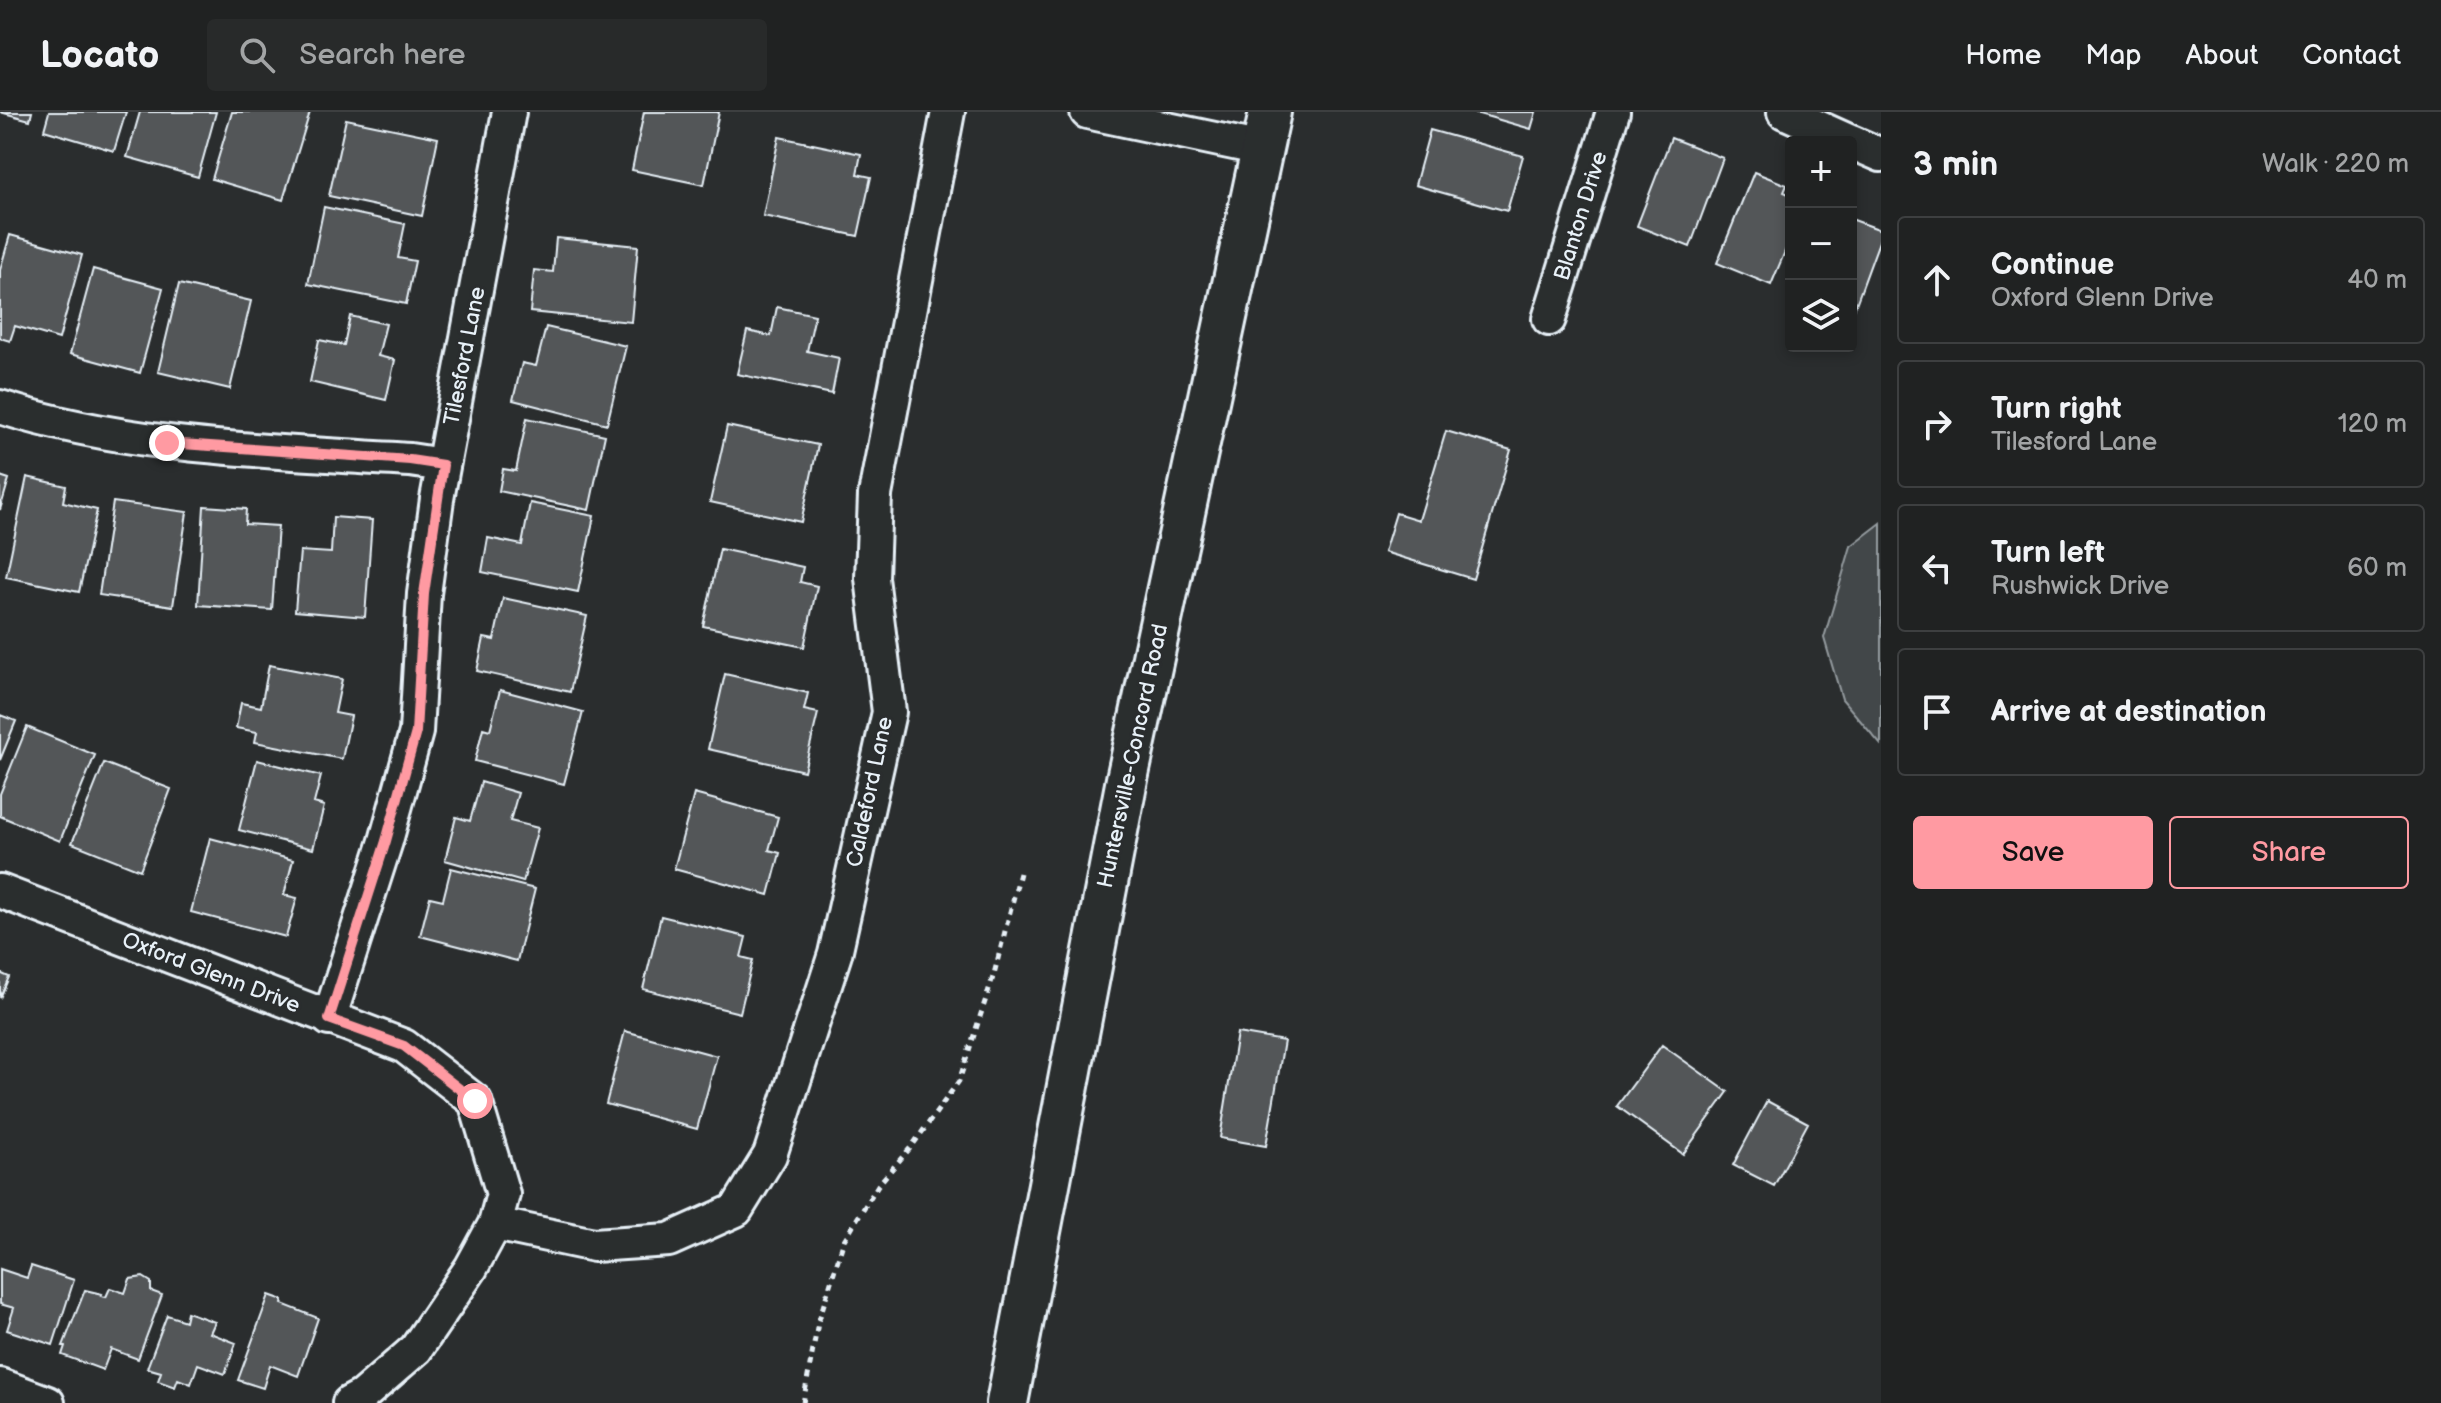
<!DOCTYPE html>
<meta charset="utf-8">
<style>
:root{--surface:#202222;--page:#282a2a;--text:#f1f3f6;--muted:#a2a4a5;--line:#3d3f40;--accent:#ff9aa2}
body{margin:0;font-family:"Balsamiq Sans",sans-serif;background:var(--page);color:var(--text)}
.controls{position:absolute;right:24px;top:24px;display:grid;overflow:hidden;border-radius:8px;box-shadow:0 4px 12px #0003}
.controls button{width:72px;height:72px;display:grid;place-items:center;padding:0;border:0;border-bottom:2px solid var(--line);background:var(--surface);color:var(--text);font:40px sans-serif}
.stop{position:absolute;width:24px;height:24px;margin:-18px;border:6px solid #ff9aa2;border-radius:50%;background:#fff}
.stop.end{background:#ff9aa2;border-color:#fff;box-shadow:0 2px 8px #0008}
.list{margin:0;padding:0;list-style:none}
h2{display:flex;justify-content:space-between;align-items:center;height:104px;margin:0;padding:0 32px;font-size:34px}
h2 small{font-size:26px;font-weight:400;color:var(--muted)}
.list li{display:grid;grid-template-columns:52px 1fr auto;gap:24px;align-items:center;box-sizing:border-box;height:128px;margin:0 16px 16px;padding:0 16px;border:2px solid var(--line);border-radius:8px}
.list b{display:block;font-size:30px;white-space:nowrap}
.list p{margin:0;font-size:26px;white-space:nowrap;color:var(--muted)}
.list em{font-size:26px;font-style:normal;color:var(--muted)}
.actions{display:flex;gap:16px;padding:24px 32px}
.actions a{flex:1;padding:18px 0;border:2px solid var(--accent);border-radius:8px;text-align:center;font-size:28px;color:var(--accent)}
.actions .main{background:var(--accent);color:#111}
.icon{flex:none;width:44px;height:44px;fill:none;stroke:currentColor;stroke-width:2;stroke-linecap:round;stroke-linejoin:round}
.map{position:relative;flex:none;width:1881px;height:1291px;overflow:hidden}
header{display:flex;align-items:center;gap:48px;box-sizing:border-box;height:112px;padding:0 40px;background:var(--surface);border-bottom:2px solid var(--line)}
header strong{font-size:38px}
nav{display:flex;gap:44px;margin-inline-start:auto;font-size:28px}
.search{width:560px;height:72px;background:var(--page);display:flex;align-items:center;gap:20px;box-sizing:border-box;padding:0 28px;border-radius:8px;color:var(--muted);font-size:30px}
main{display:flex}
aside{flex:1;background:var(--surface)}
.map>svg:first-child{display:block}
</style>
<header>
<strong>Locato</strong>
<div class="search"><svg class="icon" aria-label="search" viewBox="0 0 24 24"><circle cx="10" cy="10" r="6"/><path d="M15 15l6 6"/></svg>Search here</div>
<nav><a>Home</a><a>Map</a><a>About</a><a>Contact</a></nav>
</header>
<main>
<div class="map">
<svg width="1881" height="1291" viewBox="0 0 1881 1291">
<rect width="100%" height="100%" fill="#2a2d2e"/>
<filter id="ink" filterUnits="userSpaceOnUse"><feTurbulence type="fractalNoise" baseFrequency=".0125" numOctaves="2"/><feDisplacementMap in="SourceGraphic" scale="16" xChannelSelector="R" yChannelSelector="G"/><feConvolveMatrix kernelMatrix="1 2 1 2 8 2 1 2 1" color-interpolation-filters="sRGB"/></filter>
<g filter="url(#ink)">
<path fill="#424648" stroke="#959ca0" stroke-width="2" d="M1881,411V633L1842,587L1824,526L1851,434Z"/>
<path fill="#535759" stroke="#e8f1f8" stroke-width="2" d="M0,0H32L30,8Z
M49,0H126L114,39L44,18Z
M140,0H216L198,65L127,45Z
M232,0H310L283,88L212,67Z
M644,0H719L704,73L632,58Z
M1472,0H1536L1531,17Z
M346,7L438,26L422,104L329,84Z
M1430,18L1523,44L1507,99L1415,73Z
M779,25L861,42L857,62L871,65L858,124L763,104Z
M1671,26L1723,46L1690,135L1637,114Z
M1754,60L1787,73L1784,80L1791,83V125L1771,173L1717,151Z
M324,95L405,112L398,146L415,149L406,192L308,172Z
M1851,107L1881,118V124L1851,206Z
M10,123L82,143L59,227L15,214L10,229L0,226V158Z
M556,126L638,134L631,210L530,200L534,158L553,160Z
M93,157L163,176L140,261L70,242Z
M179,172L251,189L230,277L158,260Z
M777,195L815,203L807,239L839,246L832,282L737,262L747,219L771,224Z
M350,204L386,212L378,244L395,248L386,288L310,270L319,228L344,233Z
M546,215L626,234L607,312L513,288L522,251L536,254Z
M527,306L605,323L589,398L499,379L503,357L516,359Z
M727,314L818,333L801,410L710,390Z
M1446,319L1511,338L1473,467L1384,440L1396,401L1419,408Z
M0,364L9,367L0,398Z
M27,365L66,374L63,390L97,398L79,480L6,465Z
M113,390L187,400L173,494L99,483Z
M530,391L594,404L578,480L482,460L488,426L522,433Z
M204,394L246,397L245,412L278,414L272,498L198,493Z
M333,405L372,408L365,505L295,499L300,439L331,441Z
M720,437L803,455L800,470L817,474L804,535L703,514Z
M503,486L587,504L570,580L477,559L484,526L494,528Z
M269,553L342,567L335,601L351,604L342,647L255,630L257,620L236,616L241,591L261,595Z
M725,562L808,581L804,598L818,601L804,659L708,637Z
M500,578L583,600L564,672L475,649L483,616L490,618Z
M0,603L16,609L0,648Z
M27,615L95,643L60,729L0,704V682Z
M257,648L321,664L314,691L324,694L313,737L239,718Z
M104,651L171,677L140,758L72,731Z
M481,670L518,681L510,709L538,716L523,770L445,748L456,705L470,709Z
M694,682L778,705L769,738L780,741L769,783L674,757Z
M210,726L293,748L284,783L297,786L286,825L191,800Z
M451,756L535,777L517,849L420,824L430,785L443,788Z
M661,804L746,825L741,845L753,848L740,901L643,877Z
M0,861L9,865L0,886Z
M625,919L717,944L697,1017L606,992Z
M1237,921L1284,929L1266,1034L1220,1026Z
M1662,933L1728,980L1683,1042L1617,994Z
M1767,989L1808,1011L1774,1074L1733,1053Z
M31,1154L74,1168L53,1233L7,1218L14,1196L0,1192V1157L27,1166Z
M143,1165L151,1170V1179L162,1183L138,1247L111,1237L103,1258L62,1243L65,1234H63L85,1178L102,1182L101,1184L106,1185L110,1176L125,1181L130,1167Z
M269,1183L283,1188L282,1192L318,1206L298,1264L270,1253L263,1276L238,1268Z
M187,1200L215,1210L210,1221L236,1231L225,1262L198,1252L191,1272L178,1267L175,1275L158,1269L161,1260L147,1256L167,1203L185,1209Z"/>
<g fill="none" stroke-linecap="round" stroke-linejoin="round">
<g stroke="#e8f1f8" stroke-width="38">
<path id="minor" d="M1087,0L1262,37
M1784,0L1851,30
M1851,30L1881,43
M1549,207L1613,0
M0,295C132,337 273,339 410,348L443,353
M0,779L404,934L475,989L503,1082L495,1112L471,1156L416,1237L362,1284L349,1291
M329,907L386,729L416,620L424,482L437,387L509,0
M495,1112L594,1133L669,1128L736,1098L770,1043L835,842L889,600L872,466L875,383L948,0
M0,1273L48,1291"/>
</g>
<g stroke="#e8f1f8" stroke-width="46">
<path id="major" d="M1007,1291L1127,667L1270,0"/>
</g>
<path stroke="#e8f1f8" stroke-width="5" stroke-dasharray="6 6" stroke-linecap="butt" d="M803,1291L818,1211L844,1128L878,1073L912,1034L959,969L994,862L1020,761"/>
<use href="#minor" stroke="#2a2d2e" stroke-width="32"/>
<use href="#major" stroke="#2a2d2e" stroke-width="40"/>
</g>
</g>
<g fill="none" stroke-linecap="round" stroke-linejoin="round" filter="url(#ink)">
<path stroke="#ff9aa2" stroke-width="10" d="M167,331L410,348L443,353L424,482L416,620L386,729L329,907L404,934L475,989"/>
</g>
<g text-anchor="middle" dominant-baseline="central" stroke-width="6" stroke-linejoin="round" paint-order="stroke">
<g font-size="22" fill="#e8f1f8" stroke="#2a2d2e">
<text transform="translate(1581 104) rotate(-73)">Blanton Drive</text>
<text transform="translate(465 244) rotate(-79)">Tilesford Lane</text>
<text transform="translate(1133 644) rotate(-78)">Huntersville-Concord Road</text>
<text transform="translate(870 680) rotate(-78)">Caldeford Lane</text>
<text transform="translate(211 861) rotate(21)">Oxford Glenn Drive</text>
</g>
</g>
</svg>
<div class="controls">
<button>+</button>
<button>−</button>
<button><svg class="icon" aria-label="layers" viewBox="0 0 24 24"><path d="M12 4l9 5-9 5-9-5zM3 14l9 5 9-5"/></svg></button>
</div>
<div class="stop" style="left:475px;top:989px"></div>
<div class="stop end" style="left:167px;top:331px"></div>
</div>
<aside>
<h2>3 min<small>Walk · 220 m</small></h2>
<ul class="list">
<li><svg class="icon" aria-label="ahead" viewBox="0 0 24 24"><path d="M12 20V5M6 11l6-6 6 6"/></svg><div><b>Continue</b><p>Oxford Glenn Drive</p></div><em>40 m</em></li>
<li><svg class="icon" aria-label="right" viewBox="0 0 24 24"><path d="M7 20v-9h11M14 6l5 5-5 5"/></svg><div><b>Turn right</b><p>Tilesford Lane</p></div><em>120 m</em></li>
<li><svg class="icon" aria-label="left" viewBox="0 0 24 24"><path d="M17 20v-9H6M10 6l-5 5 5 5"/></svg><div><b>Turn left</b><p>Rushwick Drive</p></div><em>60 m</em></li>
<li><svg class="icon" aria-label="arrive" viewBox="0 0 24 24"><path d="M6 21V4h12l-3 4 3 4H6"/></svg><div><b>Arrive at destination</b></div></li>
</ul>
<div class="actions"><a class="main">Save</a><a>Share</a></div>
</aside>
</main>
